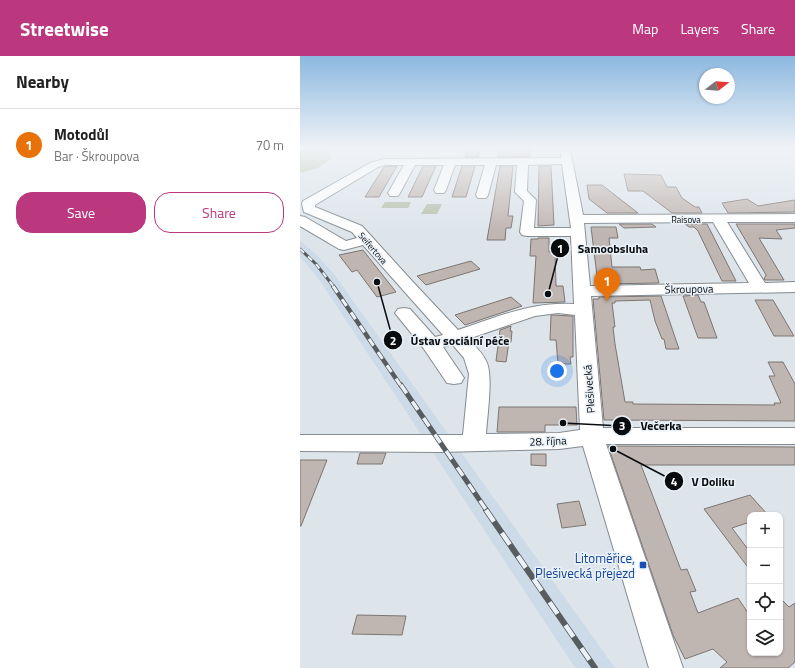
<!DOCTYPE html>
<meta charset="utf-8">
<style>
:root{--surface:#fff;--page:#f2f2f2;--text:#222;--muted:#767676;--line:#e0e0e0;--accent:#bb377e}
body{margin:0;font-family:"Titillium Web",sans-serif;background:var(--page);color:var(--text)}
.controls{position:absolute;right:12px;bottom:12px;display:grid;overflow:hidden;border-radius:8px;box-shadow:0 1px 3px #0004}
.controls button{width:36px;height:36px;display:grid;place-items:center;padding:0;border:0;border-bottom:1px solid var(--line);background:var(--surface);color:var(--text);font:20px sans-serif}
.compass{position:absolute;left:399px;top:12px;width:36px;height:36px;border-radius:50%;background:var(--surface);box-shadow:0 1px 3px #0004;rotate:73deg}
.you{position:absolute;left:257px;top:315px;width:14px;height:14px;margin:-10px;border:3px solid #fff;border-radius:50%;background:#1a73e8;box-shadow:0 0 0 6px #1a73e833}
.badge{display:grid;place-items:center;width:26px;height:26px;border-radius:50%;background:var(--accent);color:#fff;font-size:13px;font-weight:700}
.pin{position:absolute;translate:-50% -33px;filter:drop-shadow(0 1px 2px #0008)}
.pin::after{content:'';position:absolute;top:21px;width:14px;height:12px;background:inherit;clip-path:polygon(0 0,100% 0,50% 100%)}
.list{margin:0;padding:0;list-style:none}
h2{display:flex;justify-content:space-between;align-items:center;height:52px;margin:0;padding:0 16px;font-size:17px}
h2 small{font-size:13px;font-weight:400;color:var(--muted)}
.list li{display:grid;grid-template-columns:26px 1fr auto;gap:12px;align-items:center;box-sizing:border-box;height:72px;padding:0 16px;border-top:1px solid var(--line)}
.list b{display:block;font-size:15px;white-space:nowrap}
.list p{margin:0;font-size:13px;white-space:nowrap;color:var(--muted)}
.list em{font-size:13px;font-style:normal;color:var(--muted)}
.actions{display:flex;gap:8px;padding:12px 16px}
.actions a{flex:1;padding:9px 0;border:1px solid var(--accent);border-radius:16px;text-align:center;font-size:14px;color:var(--accent)}
.actions .main{background:var(--accent);color:#fff}
.icon{flex:none;width:22px;height:22px;fill:none;stroke:currentColor;stroke-width:2;stroke-linecap:round;stroke-linejoin:round}
.map{position:relative;flex:none;width:495px;height:612px;overflow:hidden}
header{display:flex;align-items:center;gap:24px;box-sizing:border-box;height:56px;padding:0 20px;background:var(--accent);color:#fff}
header strong{font-size:19px}
nav{display:flex;gap:22px;margin-inline-start:auto;font-size:14px}
main{display:flex}
aside{flex:1;background:var(--surface)}
.map>svg:first-child{display:block}
</style>
<header>
<strong>Streetwise</strong>
<nav><a>Map</a><a>Layers</a><a>Share</a></nav>
</header>
<main>
<aside>
<h2>Nearby<small></small></h2>
<ul class="list">
<li><span class="badge" style="background:#e8710a">1</span><div><b>Motodůl</b><p>Bar · Škroupova</p></div><em>70 m</em></li>
</ul>
<div class="actions"><a class="main">Save</a><a>Share</a></div>
</aside>
<div class="map">
<svg width="495" height="612" viewBox="0 0 495 612">
<rect width="100%" height="100%" fill="#dde5eb"/>
<path fill="#ccdbe7" d="M0,185L15,197L34,218L315,612H275L18,222L0,201Z"/>
<path fill="#b7c0ab" d="M0,92H29L26,94L31,98V103L18,112L0,117Z
M85,146H111L108,152H81Z
M127,148H142L137,158H121Z"/>
<path fill="#bfb5b1" stroke="#7d7571" d="M168,92H180L178,101H165Z
M199,92H230V101H198Z
M97,110L79,141H65L84,111Z
M123,110H136L122,141H108Z
M162,110H175L166,141H152Z
M200,110H213L208,160H213L211,172H206L205,184H187Z
M239,110H251L254,169L238,170Z
M324,118L361,119L367,131H376L382,142L395,151H399L402,157H372L343,135H328Z
M287,129H302L338,157H307L289,143Z
M447,143L458,150L495,144V156L428,157L422,147Z
M319,168H352L356,171L324,172Z
M385,168H407L436,225H422L398,175L394,171H389Z
M436,168H495V172L476,174L482,183L459,182L484,224H465L464,223L466,219Z
M291,171H316L318,182H309L312,211H340L341,214L355,213L359,227L298,228Z
M238,182H249V196H255L256,230H263L265,246L233,247L236,200H230L231,183H238Z
M63,194L96,236L77,241L57,214L52,216L39,199Z
M171,205L180,213L126,229L117,220Z
M398,239L401,246H404L417,282H398L383,240Z
M361,240L379,293H366L364,283H362L355,265L350,244L315,245V247H312L315,271H313L315,288L325,346H333V348L475,349L474,347H481L469,320H475L468,306H483L495,328V365L304,364L293,243H299V241Z
M211,241L222,250L165,269L155,259Z
M455,244H473L494,280H474Z
M251,259L273,260V301H270L271,308H258L256,284H250Z
M211,270L210,275H212L211,286H209L206,306L196,305L200,274Z
M199,351H276L277,369H245V376H197Z
M308,390L495,391V409H341L381,514L387,513L396,535L390,536L398,557L438,542L450,560V597H480V542L489,551L495,547V606L488,612H420L427,606L413,593L385,603L373,579Z
M60,397H86L82,408H57Z
M231,398H246V410L231,409Z
M0,404H27L1,470H0Z
M450,439L468,459H450V466L432,472L450,496V514L404,453Z
M279,445L286,469L262,472L257,448Z
M57,559L106,560L102,579L52,578Z"/>
<g fill="none" stroke-linecap="round" stroke-linejoin="round">
<g stroke="#848b91" stroke-width="2">
<path id="minor" d="M261,92L270,93L283,159L495,158V166H427L465,227L495,226V236L291,240L303,372H495V388H306L383,612H349L283,390L259,393L140,396L0,395V379H163L169,318L164,302L152,288L143,291L164,322L161,327L154,328L147,327L124,293L95,257L98,253L104,252L110,253L135,281L143,279L63,189L44,194L39,193L0,170V160L5,161L46,185L57,182L52,176L4,156L2,148L3,145L70,107L84,103L261,102ZM262,108L271,172H234L236,144L227,135L228,109ZM85,109H104L88,137L90,140H98L100,137L115,109H144L134,134L136,137H144L146,134L155,109H185L176,139L178,142H186L188,139L196,109H217L215,136L224,145L220,176L222,179L227,180H271L274,248C233,245 197,261 158,274L113,226L62,170L15,151V149L78,111ZM413,166L449,227L290,230L284,167ZM258,257L275,259L280,374L259,377L186,378C187,361 193,322 187,307C183,297 175,290 168,283L235,260Z"/>
</g>
<use href="#minor" fill="#fff" fill-rule="evenodd"/>
<g stroke="#575c5f" stroke-width="3">
<path id="rail-far3" d="M0,193L16,208L34,231"/>
</g>
<g stroke="#575c5f" stroke-width="4.5">
<path id="rail-far2" d="M33,230L101,330"/>
</g>
<g stroke="#575c5f" stroke-width="5">
<path id="rail-far1" d="M101,329L187,455"/>
</g>
<g stroke="#575c5f" stroke-width="6">
<path id="rail" d="M186,454L295,612"/>
</g>
<use href="#rail-far3" stroke="#eaf2f9" stroke-width="2" stroke-dasharray="5.5" stroke-linecap="butt"/>
<use href="#rail-far2" stroke="#eaf2f9" stroke-width="3" stroke-dasharray="8" stroke-linecap="butt"/>
<use href="#rail-far1" stroke="#eaf2f9" stroke-width="3.5" stroke-dasharray="10" stroke-linecap="butt"/>
<use href="#rail" stroke="#eaf2f9" stroke-width="4.5" stroke-dasharray="14" stroke-linecap="butt"/>
</g>
<linearGradient id="sky" x2="0" y2="1"><stop stop-color="#8cb8e0"/><stop offset="0.52" stop-color="#f0f3f6"/><stop offset="1" stop-color="#f0f3f6" stop-opacity="0"/></linearGradient>
<rect width="495" height="177" fill="url(#sky)"/>
<rect fill="#1a4fb4" stroke="#eaf2f9" stroke-width="1.5" x="339" y="505" width="8" height="8" rx="2"/>
<g text-anchor="middle" dominant-baseline="central" stroke-width="3" stroke-linejoin="round" paint-order="stroke">
<g font-size="9" fill="#090c0e" stroke="#eaf2f9">
<text x="386" y="163">Raisova</text>
<text transform="translate(73 192) rotate(49)">Seifertova</text>
</g>
<g font-size="11" fill="#090c0e" stroke="#eaf2f9">
<text transform="translate(389 233) rotate(-1)">Škroupova</text>
<text transform="translate(289 333) rotate(-94)">Plešivecká</text>
<text transform="translate(248 385) rotate(-2)">28. října</text>
</g>
<g font-size="13" fill="#164399" stroke="#eaf2f9" text-anchor="end">
<text x="335" y="502">Litoměřice,<tspan x="335" dy="15">Plešivecká přejezd</tspan></text>
</g>
</g>
<path fill="none" stroke="#090c0e" stroke-width="1.5" d="M248 238L260 192M77 226L93 284M263 367L322 370M313 393L374 425"/>
<g fill="#090c0e" stroke="#eaf2f9" stroke-width="1.5">
<circle cx="248" cy="238" r="4"/>
<circle cx="77" cy="226" r="4"/>
<circle cx="263" cy="367" r="4"/>
<circle cx="313" cy="393" r="4"/>
<circle cx="260" cy="192" r="10"/>
<circle cx="93" cy="284" r="10"/>
<circle cx="322" cy="370" r="10"/>
<circle cx="374" cy="425" r="10"/>
</g>
<g font-size="12" text-anchor="middle" font-weight="bold" fill="#fff">
<text x="260" y="197">1</text>
<text x="93" y="289">2</text>
<text x="322" y="374">3</text>
<text x="374" y="430">4</text>
</g>
<g font-size="12" text-anchor="middle" font-weight="bold" fill="#090c0e" stroke="#eaf2f9" stroke-width="3" stroke-linejoin="round" paint-order="stroke">
<text x="313" y="197">Samoobsluha</text>
<text x="160" y="289">Ústav sociální péče</text>
<text x="361" y="374">Večerka</text>
<text x="413" y="430">V Doliku</text>
</g>
</svg>
<div class="controls">
<button>+</button>
<button>−</button>
<button><svg class="icon" aria-label="locate" viewBox="0 0 24 24"><circle cx="12" cy="12" r="6"/><path d="M12 2v4M12 18v4M2 12h4M18 12h4"/></svg></button>
<button><svg class="icon" aria-label="layers" viewBox="0 0 24 24"><path d="M12 4l9 5-9 5-9-5zM3 14l9 5 9-5"/></svg></button>
</div>
<svg class="compass" viewBox="-18 -18 36 36"><path d="M0-13l5 13h-10z" fill="#e53935"/><path d="M0 13l5-13h-10z" fill="#767676"/></svg>
<div class="you"></div>
<div class="pin badge" style="left:307px;top:245px;background:#e8710a">1</div>
</div>
</main>
